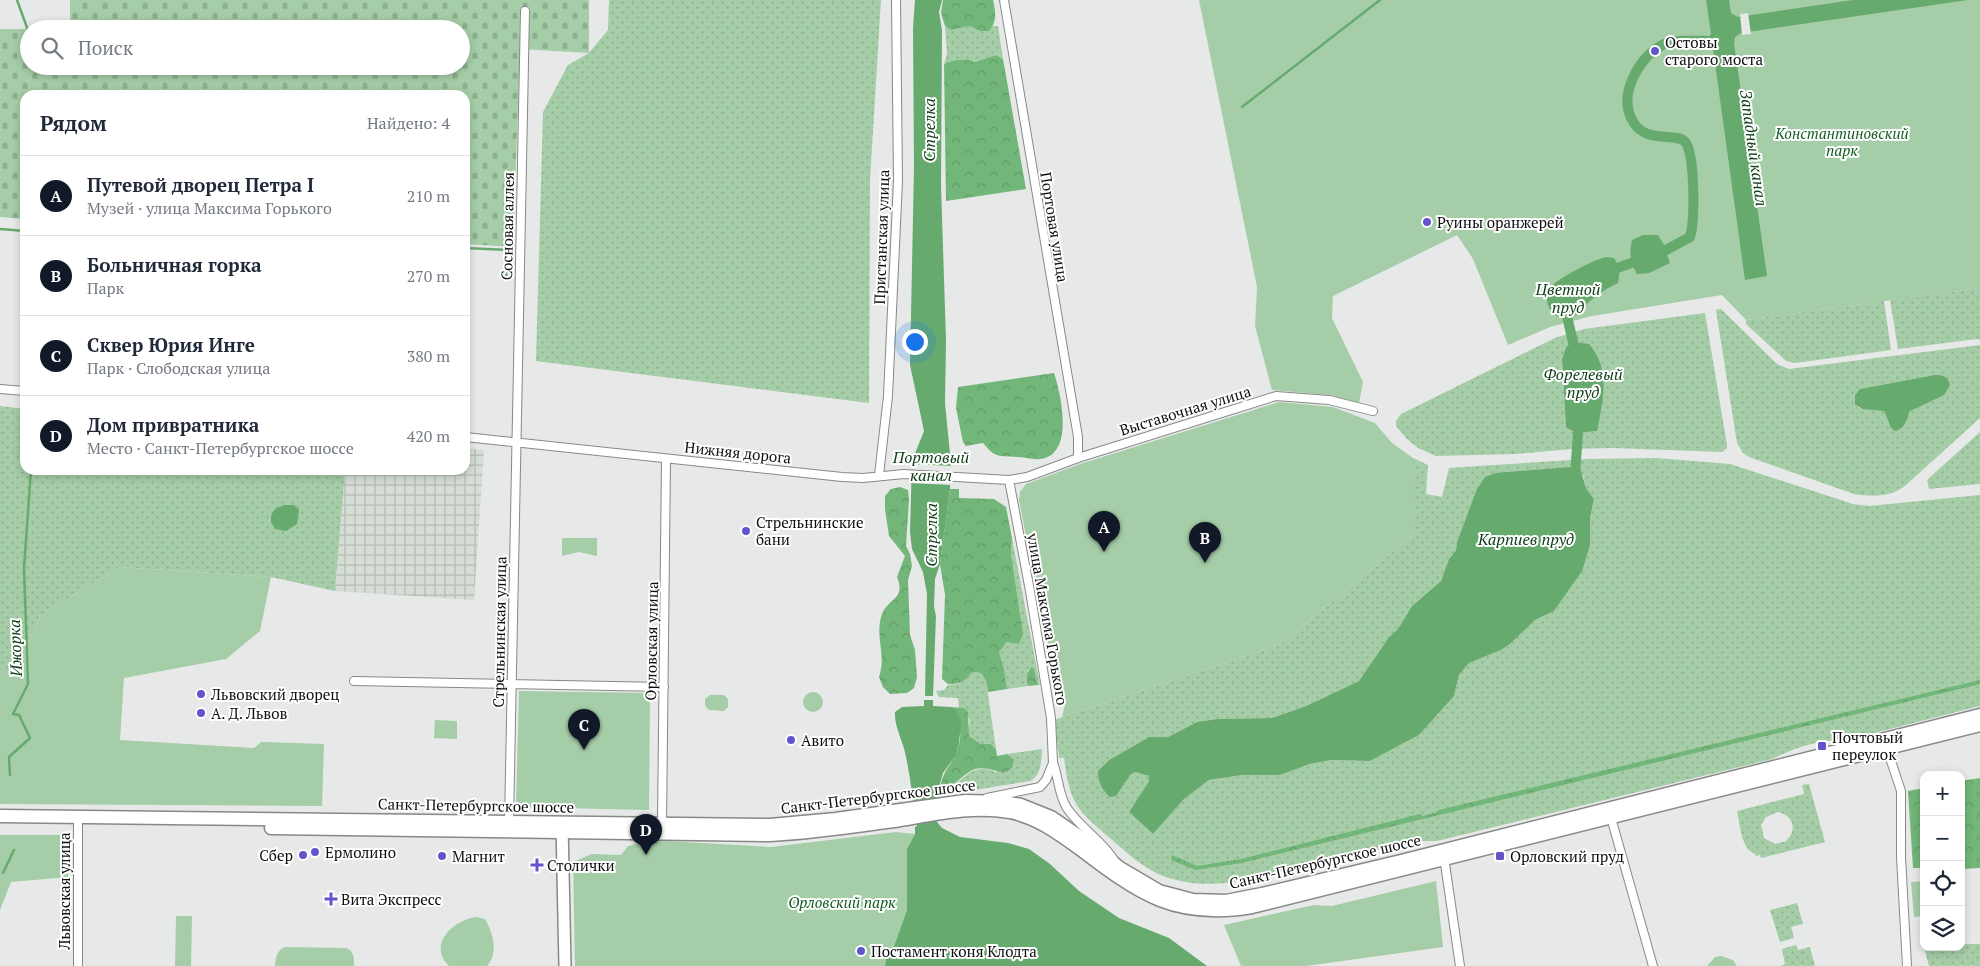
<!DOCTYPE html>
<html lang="ru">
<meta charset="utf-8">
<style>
:root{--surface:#fff;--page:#f2f2f3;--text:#1f2937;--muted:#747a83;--line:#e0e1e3;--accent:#111827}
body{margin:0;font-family:"PT Serif",serif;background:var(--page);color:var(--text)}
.controls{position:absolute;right:15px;bottom:15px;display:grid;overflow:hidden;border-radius:10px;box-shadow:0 2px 8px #0003}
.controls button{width:45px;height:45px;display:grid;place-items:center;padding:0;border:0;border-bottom:1px solid var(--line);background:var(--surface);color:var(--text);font:25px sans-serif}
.you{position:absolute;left:914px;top:341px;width:18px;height:18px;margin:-12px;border:4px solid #fff;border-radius:50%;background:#1a73e8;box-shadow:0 0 0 8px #1a73e833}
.badge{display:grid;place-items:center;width:32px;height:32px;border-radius:50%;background:var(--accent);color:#fff;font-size:16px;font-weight:700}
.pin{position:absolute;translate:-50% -41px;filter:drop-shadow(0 1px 2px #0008)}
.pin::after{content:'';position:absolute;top:26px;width:18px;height:15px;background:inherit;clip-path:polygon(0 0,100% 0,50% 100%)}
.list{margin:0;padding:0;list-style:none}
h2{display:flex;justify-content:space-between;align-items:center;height:65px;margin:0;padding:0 20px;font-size:21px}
h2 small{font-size:16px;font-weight:400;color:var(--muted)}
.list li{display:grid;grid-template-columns:32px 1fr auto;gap:15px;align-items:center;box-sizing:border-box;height:80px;padding:0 20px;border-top:1px solid var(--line)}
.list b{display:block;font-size:19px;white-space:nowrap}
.list p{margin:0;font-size:16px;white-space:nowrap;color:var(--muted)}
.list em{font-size:16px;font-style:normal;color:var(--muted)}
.icon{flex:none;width:28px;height:28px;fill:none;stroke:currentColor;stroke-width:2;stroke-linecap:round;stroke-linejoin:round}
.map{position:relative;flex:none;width:1980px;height:966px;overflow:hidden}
.search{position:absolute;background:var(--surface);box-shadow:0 2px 8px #0003;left:20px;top:20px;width:450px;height:55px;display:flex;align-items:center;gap:12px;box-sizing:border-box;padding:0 18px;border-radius:28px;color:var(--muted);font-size:19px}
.panel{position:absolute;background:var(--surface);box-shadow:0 2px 8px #0003;left:20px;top:90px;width:450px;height:385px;border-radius:15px}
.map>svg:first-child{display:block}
</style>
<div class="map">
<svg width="1980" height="966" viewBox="0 0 1980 966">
<defs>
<pattern id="industrial-grid" width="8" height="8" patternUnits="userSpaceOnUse" patternTransform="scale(1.25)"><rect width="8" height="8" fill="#d5ddd5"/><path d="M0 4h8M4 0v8" fill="none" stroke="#b6bcb6"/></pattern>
<pattern id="grass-dots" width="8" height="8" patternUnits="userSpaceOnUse" patternTransform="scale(1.25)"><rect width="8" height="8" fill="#a5cda7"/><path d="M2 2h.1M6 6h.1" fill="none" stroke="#8daf8f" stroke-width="1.8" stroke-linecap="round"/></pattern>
<pattern id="forest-crowns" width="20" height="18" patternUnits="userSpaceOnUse" patternTransform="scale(1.25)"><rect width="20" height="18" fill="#73b679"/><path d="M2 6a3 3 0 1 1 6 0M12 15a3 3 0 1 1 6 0" fill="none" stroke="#629b67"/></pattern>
<pattern id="cemetery-stones" width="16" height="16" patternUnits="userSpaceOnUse" patternTransform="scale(1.25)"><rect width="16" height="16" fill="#a5cda7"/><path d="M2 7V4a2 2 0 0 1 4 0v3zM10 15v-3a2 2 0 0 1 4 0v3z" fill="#8daf8f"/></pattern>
</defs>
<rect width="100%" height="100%" fill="#e6e9e7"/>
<path fill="url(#industrial-grid)" d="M465,448L484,450L474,600L335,591L345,470H465Z"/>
<path fill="url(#grass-dots)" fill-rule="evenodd" d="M609,0H881L870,180L869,403L536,361L543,112L568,65L589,53L608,30Z
M945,26L951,30L970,26L980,31H988L993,26H998L1003,59L996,55L975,62C964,58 955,59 944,64L947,54Z
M1980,288V340L1977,339L1898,349L1890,300Z
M1884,301L1891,350L1795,363L1786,361L1746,324V320Z
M1721,309L1777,364L1789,369L1980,345V418L1906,485C1892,497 1872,497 1854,494L1749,457L1743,453L1737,443L1716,310ZM1934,375C1921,398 1913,413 1891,428L1884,411L1859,408L1855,405V395L1860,389Z
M1705,313L1727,445V448L1722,452L1612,448L1572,449L1515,454L1436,456L1418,448L1407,439L1396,426V421L1401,414L1555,338L1584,329ZM1566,347L1597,431C1585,432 1576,435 1566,427L1562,359Z
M0,406L25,409V470H345L335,591L271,577L120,567L41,615L16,668H0Z
M1980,432V484L1929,489L1927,480Z
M1413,458L1428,465L1426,494L1442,497L1449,468L1586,459L1656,458L1730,464L1853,504L1869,506L1980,495V706L1847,740C1820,739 1796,747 1772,759L1437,841H1415C1380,849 1344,857 1308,866C1261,877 1212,894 1163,876C1143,868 1127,853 1111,839C1076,809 1070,804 1064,758H1059L1055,720L1062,717L1281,644L1413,535ZM1571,467L1583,475L1586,488L1594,499L1590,518V545L1567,592L1554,611L1535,620L1510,644L1501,650L1469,663L1459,675L1454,696L1419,735L1370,761L1331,760L1310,764L1280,775H1242L1209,780L1184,799L1153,834L1129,812L1149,781V776L1135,772L1130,775L1098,772L1109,760L1149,737H1168L1197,722L1217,719L1272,718L1306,706L1359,681L1389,637L1398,629L1412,606L1441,581L1449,559L1456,550L1457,542L1476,491Z
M1012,538L1040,685H1038L1034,669L1028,670V686L1007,689L1004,669L999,652L1007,642L1020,613L1011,553Z
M972,672L981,673L986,681L996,749L991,744H981L969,736L968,731L970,721L964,708H959L958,698L939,697L936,691L944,690L948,685C961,684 965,682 972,672Z
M1042,749C1041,760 1042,775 1030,781L937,796L941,783L944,788C966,783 968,761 996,772L1014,761L1007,754Z
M1809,784L1825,842L1761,858L1760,855L1756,856L1754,853C1741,849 1740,823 1737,811L1804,794L1802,785ZM1778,812C1793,815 1798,830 1786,841L1775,844L1764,838L1761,825L1766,817Z
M1797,903L1803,924L1791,927L1794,938L1780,942L1770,910Z
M1961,944H1980V966H1929L1925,951L1945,947H1961Z
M1796,945L1798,950L1810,947L1815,966H1781L1785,964L1782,949Z"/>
<path fill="url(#forest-crowns)" d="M943,0H993C996,12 997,22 989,31H980L970,26L951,30L945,26L941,13Z
M996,55L1003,59L1026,189L946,201L944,64C955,59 964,58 975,62Z
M1054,373C1061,394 1075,455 1040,459C1032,460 1024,457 1017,457C999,456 995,458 983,443L966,446L963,442L956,408L958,387Z
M900,487L908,490L909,500L906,546L910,554L912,566L908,580L910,635L915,650L917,677L914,688L907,693L890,694L883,687L879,677C887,654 874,637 882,614C889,598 906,599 897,577L905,556L889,536L885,509V496L891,489Z
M950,489H959V498L994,499L1006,507L1012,538L1011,553L1023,634L1019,644L1007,642L999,652L1004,669L1007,689L988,692L986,681L981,673L972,672C965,682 961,684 948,684L942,679L945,595L940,564Z
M1032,667L1034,669L1038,685L1028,686C1027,679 1025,673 1032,667Z
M1980,680V684L1241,863L1196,870L1171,860L1172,855L1197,866L1241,859L1420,814L1423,816L1435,813L1439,810Z
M952,707L964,708L968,712L969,736L981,744H991L996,749L997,756L1007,754L1014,760L1012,768L1006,772C996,772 985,766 975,769C962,774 957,785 944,788L941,783C944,771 951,764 956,754C963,739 960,725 956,709Z
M1980,778V868L1961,869V781Z
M1924,788V868H1913L1908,791Z"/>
<path fill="url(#cemetery-stones)" d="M70,0H589V53L520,49L513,247L465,244V95H25V219L0,217V29H29V66H461V29H70Z"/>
<path fill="#a5cda7" d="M1199,0H1980V288L1746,320L1722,295L1592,316L1550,327L1508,345L1473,259L1457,235L1333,296L1332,318L1363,382L1359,403L1329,395L1272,390L1255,326L1257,287Z
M1279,402L1333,407L1375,423L1392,443L1413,458V535L1281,644L1062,717L1066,700L1057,695L1019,500L1020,492L1026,484L1080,464Z
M562,538H597V556L579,552L562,556Z
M120,567L271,577L260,631L226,659L124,678L120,740L254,748L261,742L324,744L322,806L0,804V668H16L41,615Z
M519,691L650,693L649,810L516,807Z
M803 702a10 10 0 1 1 20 0a10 10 0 1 1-20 0Z
M710,695H724L728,699V707L724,711L709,710L705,706V699Z
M435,720L457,721V739L434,738Z
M896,832L915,834L907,849V910L894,946L886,958L885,966H575L573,862L592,854L621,855L628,846L645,842L666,841L771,847Z
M0,835H68V877L11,882L0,910Z
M1436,881L1443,947L1306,966H1241L1224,925L1314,905L1332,906Z
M1924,881V916L1914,917L1911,882Z
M176,916H192L191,966H175Z
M476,917L485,919C493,933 499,953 487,966H449C427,945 453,920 476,917Z
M285,947L346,948C354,951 354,957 354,966H275C276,957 276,951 285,947Z
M1721,956L1733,960L1737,966H1707L1715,957Z"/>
<path fill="#67aa6e" d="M915,0H942L939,12L942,30L941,186L946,340L945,403L951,464L950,489L940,564L935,579L934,607L936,616L933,696H925L927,594L923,572L912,549L910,532L912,461L924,431L910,365L914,167L913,28Z
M1706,0H1729L1731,13L1738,17L1853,0H1968L1741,33L1735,37L1734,43L1767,276L1745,280L1713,49L1709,44L1700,45L1699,39L1708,37L1711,34Z
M1643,235H1658L1664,245L1670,263L1649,273L1637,274C1630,262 1629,253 1632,240Z
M1606,257L1614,258C1620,266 1620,273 1618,283C1602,291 1589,299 1579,314C1575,315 1569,318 1565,318C1552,319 1542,300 1549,289C1556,279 1593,260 1606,257Z
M1574,342L1589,344C1611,369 1603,400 1597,431C1585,432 1576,435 1566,427L1562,359L1566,347Z
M1934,375C1943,375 1948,376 1950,385L1944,395L1910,411C1906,420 1906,428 1895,431L1891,428L1884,411L1863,409L1855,405V395L1860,389Z
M1571,467L1580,468L1586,488L1594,499L1590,518V545L1582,571L1554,611L1535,620L1510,644L1501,650L1469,663L1459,675L1454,696L1419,735L1370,761L1331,760L1310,764L1280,775H1242L1209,780L1184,799L1153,834L1129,812L1149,781V776L1135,772L1130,775L1116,796L1110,797C1102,790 1098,782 1098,771L1109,760L1149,737H1168L1197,722L1217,719L1272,718L1306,706L1359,681L1389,637L1398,629L1412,606L1441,581L1449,559L1456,550L1457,542L1476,491L1485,477L1496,473Z
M284,505H294L299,510L297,524L286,531L275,529L271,522V516L275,509Z
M924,700H933V706L952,707L956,709L961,722L959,744L956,755L943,773L936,798L937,822L942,828L960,837L1008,843L1029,849L1050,864L1079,891L1119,918L1169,938L1207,966H885L886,958L894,946L907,910V849L915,834V827L917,826C913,803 911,780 906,757C904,743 894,727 895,712L902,707L924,706Z"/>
<path fill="#e6e9e7" d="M1748,13L1751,34L1742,35L1740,14Z
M909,464L953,466V485L909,483Z"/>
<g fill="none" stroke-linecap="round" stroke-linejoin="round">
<path stroke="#67aa6e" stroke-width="2.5" d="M17,0L29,33
M77,66L274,70L459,69
M1242,107L1380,0
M0,229L25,231
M465,248L509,250L506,278
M10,775L9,757L30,738L19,715L13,714L28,684L24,568L31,470
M3,873L14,850"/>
<path stroke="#67aa6e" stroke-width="10" d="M1607,272L1666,250L1690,237C1695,221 1695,158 1686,143C1678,130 1644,147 1631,118C1619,92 1640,56 1664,44C1675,39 1700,41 1713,41
M1567,306L1566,312L1576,355
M1575,475L1579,419"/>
<g stroke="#878987" stroke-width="10">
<path id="street" d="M1004,0L1078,437V458
M0,389L25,391
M465,437L842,477L863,478L904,474L1009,480L1027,477L1078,458L1276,396L1329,400L1373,411
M879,475L888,396L898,181L896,0
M354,681L664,687
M1886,746L1901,791V857L1907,966
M1053,763C1059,778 1058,794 1067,808C1080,828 1102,840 1114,860
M987,798L1040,787L1046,780L1053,763L1051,718L1030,591L1009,480
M1610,814L1653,966
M78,817V966
M509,822L525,11
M662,824L666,459
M1444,857L1460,966"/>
</g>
<g stroke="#878987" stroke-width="14">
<path id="secondary" d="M562,824L565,966"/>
</g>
<g stroke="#878987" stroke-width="15">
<path id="primary" d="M0,816L770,825L836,819L965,801L1003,802L1021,805L1051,817L1083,839L1120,868L1159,891L1193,900L1226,901L1262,894L1401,861L1980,715
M271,828L770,835C811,833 852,827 894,821C932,815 972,805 1010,812C1038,818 1058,833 1080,849C1139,894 1175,920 1252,907L1980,725"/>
</g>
<use href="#street" stroke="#fff" stroke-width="8"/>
<use href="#secondary" stroke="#fff" stroke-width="11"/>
<use href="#primary" stroke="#fff" stroke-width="12"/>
</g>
<g fill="#6354cd" stroke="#fff" stroke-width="2">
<circle cx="1655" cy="51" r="5"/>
<circle cx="1427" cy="222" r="5"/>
<circle cx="746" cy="531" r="5"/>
<circle cx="201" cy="694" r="5"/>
<circle cx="201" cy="713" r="5"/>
<circle cx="791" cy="740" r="5"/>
<rect x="1817" y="741" width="10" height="10" rx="2.5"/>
<circle cx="315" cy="852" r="5"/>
<circle cx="303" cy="855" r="5"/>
<circle cx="442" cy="856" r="5"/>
<rect x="1495" y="851" width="10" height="10" rx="2.5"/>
<path d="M534.5 857.5h5v5h5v5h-5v5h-5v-5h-5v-5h5z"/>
<path d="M328.5 891.5h5v5h5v5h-5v5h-5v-5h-5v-5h5z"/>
<circle cx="861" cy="951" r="5"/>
</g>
<g text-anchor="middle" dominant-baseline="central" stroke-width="4" stroke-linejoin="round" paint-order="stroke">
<g font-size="15" fill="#0d0e0d" stroke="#fff" text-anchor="start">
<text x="1665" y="42">Остовы<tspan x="1665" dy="17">старого моста</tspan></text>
<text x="1437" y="222">Руины оранжерей</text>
<text x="756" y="522">Стрельнинские<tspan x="756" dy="17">бани</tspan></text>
<text x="211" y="694">Львовский дворец</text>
<text x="211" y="713">А. Д. Львов</text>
<text x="1832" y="737">Почтовый<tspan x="1832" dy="17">переулок</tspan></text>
<text x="801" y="740">Авито</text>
<text x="325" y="852">Ермолино</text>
<text x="293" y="855" text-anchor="end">Сбер</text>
<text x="452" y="856">Магнит</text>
<text x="1510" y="856">Орловский пруд</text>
<text x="547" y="865">Столички</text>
<text x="341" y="899">Вита Экспресс</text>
<text x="871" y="951">Постамент коня Клодта</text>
</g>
<g font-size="15" font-style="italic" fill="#135b22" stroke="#fff">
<text x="1842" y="133">Константиновский<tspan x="1842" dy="17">парк</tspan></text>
<text x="842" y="902">Орловский парк</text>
</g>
<g font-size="15" fill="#0d0e0d" stroke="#fff">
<text transform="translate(507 226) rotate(-89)">Сосновая аллея</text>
<text transform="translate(1055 227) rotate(81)">Портовая улица</text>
<text transform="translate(881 237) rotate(-88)">Пристанская улица</text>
<text transform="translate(1185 410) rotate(-17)">Выставочная улица</text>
<text transform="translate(738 452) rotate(6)">Нижняя дорога</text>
<text transform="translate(1048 619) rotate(80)">улица Максима Горького</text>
<text transform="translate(499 632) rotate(-89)">Стрельнинская улица</text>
<text transform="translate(651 641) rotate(-89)">Орловская улица</text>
<text transform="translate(878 796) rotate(-7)">Санкт-Петербургское шоссе</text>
<text transform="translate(476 805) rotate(1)">Санкт-Петербургское шоссе</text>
<text transform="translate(1325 861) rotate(-13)">Санкт-Петербургское шоссе</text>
<text transform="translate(64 891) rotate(-90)">Львовская улица</text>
</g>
<g font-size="16" font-style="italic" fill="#104119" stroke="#fff">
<text transform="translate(929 130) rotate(-90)">Стрелка</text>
<text transform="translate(1754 148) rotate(82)">Западный канал</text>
<text x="1568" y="289">Цветной<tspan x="1568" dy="18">пруд</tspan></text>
<text x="1583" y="374">Форелевый<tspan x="1583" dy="18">пруд</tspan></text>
<text x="931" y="457">Портовый<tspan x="931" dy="18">канал</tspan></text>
<text transform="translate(931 535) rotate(-90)">Стрелка</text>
<text x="1526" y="539">Карпиев пруд</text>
<text transform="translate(15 648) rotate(-92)">Ижорка</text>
</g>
</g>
</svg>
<div class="controls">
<button>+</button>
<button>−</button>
<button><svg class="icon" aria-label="locate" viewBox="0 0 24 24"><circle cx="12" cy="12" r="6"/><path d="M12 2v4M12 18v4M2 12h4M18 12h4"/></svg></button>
<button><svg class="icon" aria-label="layers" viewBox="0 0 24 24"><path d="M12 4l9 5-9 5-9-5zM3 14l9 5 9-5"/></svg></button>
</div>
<div class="you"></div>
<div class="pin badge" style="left:1104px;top:552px">A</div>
<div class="pin badge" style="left:1205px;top:563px">B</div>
<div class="pin badge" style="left:584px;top:750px">C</div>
<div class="pin badge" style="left:646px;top:855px">D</div>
<div class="search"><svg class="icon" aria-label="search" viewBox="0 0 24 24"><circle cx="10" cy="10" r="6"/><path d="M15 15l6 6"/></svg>Поиск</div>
<section class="panel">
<h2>Рядом<small>Найдено: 4</small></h2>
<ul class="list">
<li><span class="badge">A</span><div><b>Путевой дворец Петра I</b><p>Музей · улица Максима Горького</p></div><em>210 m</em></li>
<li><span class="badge">B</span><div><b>Больничная горка</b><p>Парк</p></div><em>270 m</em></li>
<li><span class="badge">C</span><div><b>Сквер Юрия Инге</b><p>Парк · Слободская улица</p></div><em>380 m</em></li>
<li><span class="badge">D</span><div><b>Дом привратника</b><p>Место · Санкт-Петербургское шоссе</p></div><em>420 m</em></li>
</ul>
</section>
</div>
